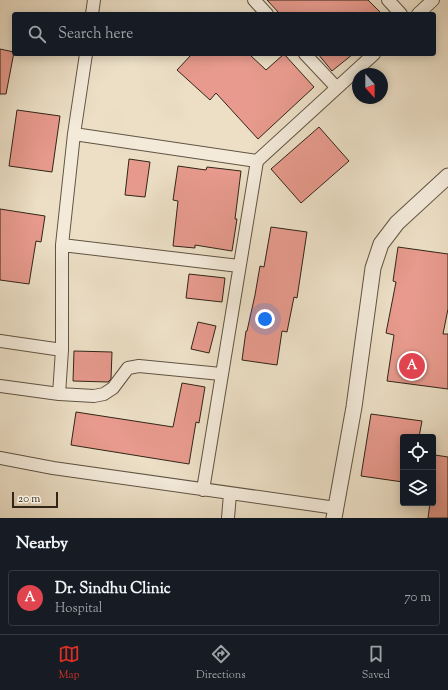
<!DOCTYPE html>
<style>
:root{--surface:#171b24;--page:#242831;--text:#f1f3f6;--muted:#9ea1a6;--line:#363941;--accent:#d93025}
body{margin:0;font-family:"Sorts Mill Goudy",serif;background:var(--page);color:var(--text)}
.controls{position:absolute;right:12px;bottom:12px;display:grid;overflow:hidden;border-radius:4px;box-shadow:0 2px 10px #0003}
.controls button{width:36px;height:36px;display:grid;place-items:center;padding:0;border:0;border-bottom:1px solid var(--line);background:var(--surface);color:var(--text);font:20px sans-serif}
.compass{position:absolute;left:352px;top:68px;width:36px;height:36px;border-radius:50%;background:var(--surface);box-shadow:0 2px 10px #0003;rotate:159deg}
.scale{position:absolute;left:12px;bottom:10px;width:46px;box-sizing:border-box;padding-left:4px;border:2px solid #312517;border-top:0;font-size:11px;line-height:14px;white-space:nowrap;color:#312517;-webkit-text-stroke:3px #f3eada;paint-order:stroke}
.you{position:absolute;left:265px;top:319px;width:14px;height:14px;margin:-10px;border:3px solid #fff;border-radius:50%;background:#1a73e8;box-shadow:0 0 0 6px #1a73e833}
.badge{display:grid;place-items:center;width:26px;height:26px;border-radius:50%;background:var(--accent);color:#fff;font-size:13px;font-weight:700}
.pin{position:absolute;translate:-50% -50%;border:2px solid #fff;box-shadow:0 1px 4px #0006}
.list{margin:0;padding:0;list-style:none}
h2{display:flex;justify-content:space-between;align-items:center;height:52px;margin:0;padding:0 16px;font-size:17px}
h2 small{font-size:13px;font-weight:400;color:var(--muted)}
.list li{display:grid;grid-template-columns:26px 1fr auto;gap:12px;align-items:center;box-sizing:border-box;height:56px;margin:0 8px 8px;padding:0 8px;border:1px solid var(--line);border-radius:4px}
.list b{display:block;font-size:15px;white-space:nowrap}
.list p{margin:0;font-size:13px;white-space:nowrap;color:var(--muted)}
.list em{font-size:13px;font-style:normal;color:var(--muted)}
.icon{flex:none;width:22px;height:22px;fill:none;stroke:currentColor;stroke-width:2;stroke-linecap:round;stroke-linejoin:round}
.map{position:relative;flex:none;width:448px;height:518px;overflow:hidden}
.search{position:absolute;background:var(--surface);box-shadow:0 2px 10px #0003;left:12px;right:12px;top:12px;height:44px;display:flex;align-items:center;gap:10px;box-sizing:border-box;padding:0 14px;border-radius:4px;color:var(--muted);font-size:15px}
.sheet{height:116px;background:var(--surface)}
nav{display:flex;justify-content:space-around;align-items:center;box-sizing:border-box;height:56px;border-top:1px solid var(--line);background:var(--surface);font-size:11px;color:var(--muted)}
nav a{display:grid;justify-items:center;gap:2px}
nav .on{color:var(--accent)}
.map>svg:first-child{display:block}
</style>
<div class="map">
<svg width="448" height="518" viewBox="0 0 448 518">
<rect width="100%" height="100%" fill="#ecdfc6"/>
<filter id="stains"><feTurbulence type="fractalNoise" baseFrequency=".005" numOctaves="4"/><feColorMatrix values="0 0 0 0 .2 0 0 0 0 .09 0 0 0 0 .02 0 0 0 .5 -.17"/></filter>
<radialGradient id="worn" r=".72"><stop offset=".6" stop-color="#630" stop-opacity="0"/><stop offset="1" stop-color="#630" stop-opacity=".3"/></radialGradient>
<path fill="#e79a8d" stroke="#312517" d="M267,0H368L382,14H280Z
M0,49L14,52L6,94H0Z
M192,54H249L266,70L284,54L314,87L258,139L216,93L210,100L177,70Z
M318,54H353L332,71Z
M17,110L60,116L52,172L9,166Z
M319,127L349,161L301,203L271,169Z
M129,159L150,162L145,197L125,195Z
M178,166L206,170L207,167L241,171L235,219H237L232,251L195,245V248L173,246L178,201L173,200Z
M0,209L45,216L41,242L36,241L29,284L0,280Z
M271,227L307,232L297,298L294,297L287,332L282,331L277,365L242,360L246,331H247L255,295L260,266L264,267Z
M398,247L448,254V309L443,334H448V389L387,381L394,335L386,333L396,282L393,281Z
M189,274L225,278L222,302L186,298Z
M198,322L216,326L209,353L191,349Z
M74,351L112,352L111,379L108,382L73,381Z
M182,383L205,387L199,423L196,422L189,464L71,445L76,412L173,427Z
M371,414L422,421L419,437H403V482L361,476Z
M435,455L448,457V518H428L430,503H433V464Z"/>
<g fill="none" stroke-linecap="round" stroke-linejoin="round">
<g stroke="#605443" stroke-width="14">
<path id="minor" d="M254,0L267,14
M388,0L401,14
M92,14L94,0
M418,14L433,0
M305,54L337,88
M74,134L257,161
M62,245L239,266
M0,341L62,350
M0,386L59,394L94,396L104,394L113,388L128,368L139,366L221,374
M59,394L62,350V245L74,134L86,54
M0,458L53,468L336,508
M203,490L257,161L374,54
M228,518L230,494"/>
</g>
<g stroke="#605443" stroke-width="17">
<path id="tertiary" d="M334,518L354,407L373,268L381,244L397,223L448,176"/>
</g>
<use href="#minor" stroke="#f3eada" stroke-width="12"/>
<use href="#tertiary" stroke="#f3eada" stroke-width="15"/>
</g>
<rect width="100%" height="100%" filter="url(#stains)"/>
<rect width="100%" height="100%" fill="url(#worn)"/>
</svg>
<div class="controls">
<button><svg class="icon" aria-label="locate" viewBox="0 0 24 24"><circle cx="12" cy="12" r="6"/><path d="M12 2v4M12 18v4M2 12h4M18 12h4"/></svg></button>
<button><svg class="icon" aria-label="layers" viewBox="0 0 24 24"><path d="M12 4l9 5-9 5-9-5zM3 14l9 5 9-5"/></svg></button>
</div>
<svg class="compass" viewBox="-18 -18 36 36"><path d="M0-13l5 13h-10z" fill="#e53935"/><path d="M0 13l5-13h-10z" fill="#9ea1a6"/></svg>
<div class="scale">20 m</div>
<div class="you"></div>
<div class="pin badge" style="left:412px;top:366px;background:#e0444e">A</div>
<div class="search"><svg class="icon" aria-label="search" viewBox="0 0 24 24"><circle cx="10" cy="10" r="6"/><path d="M15 15l6 6"/></svg>Search here</div>
</div>
<section class="sheet">
<h2>Nearby<small></small></h2>
<ul class="list">
<li><span class="badge" style="background:#e0444e">A</span><div><b>Dr. Sindhu Clinic</b><p>Hospital</p></div><em>70 m</em></li>
</ul>
</section>
<nav>
<a class="on"><svg class="icon" aria-label="map" viewBox="0 0 24 24"><path d="M3 6l6-2 6 2 6-2v14l-6 2-6-2-6 2zM9 4v14M15 6v14"/></svg>Map</a>
<a><svg class="icon" aria-label="directions" viewBox="0 0 24 24"><path d="M12 3l9 9-9 9-9-9zM9 14v-3h6M13 9l2 2-2 2"/></svg>Directions</a>
<a><svg class="icon" aria-label="saved" viewBox="0 0 24 24"><path d="M7 4h10v16l-5-4-5 4z"/></svg>Saved</a>
</nav>
